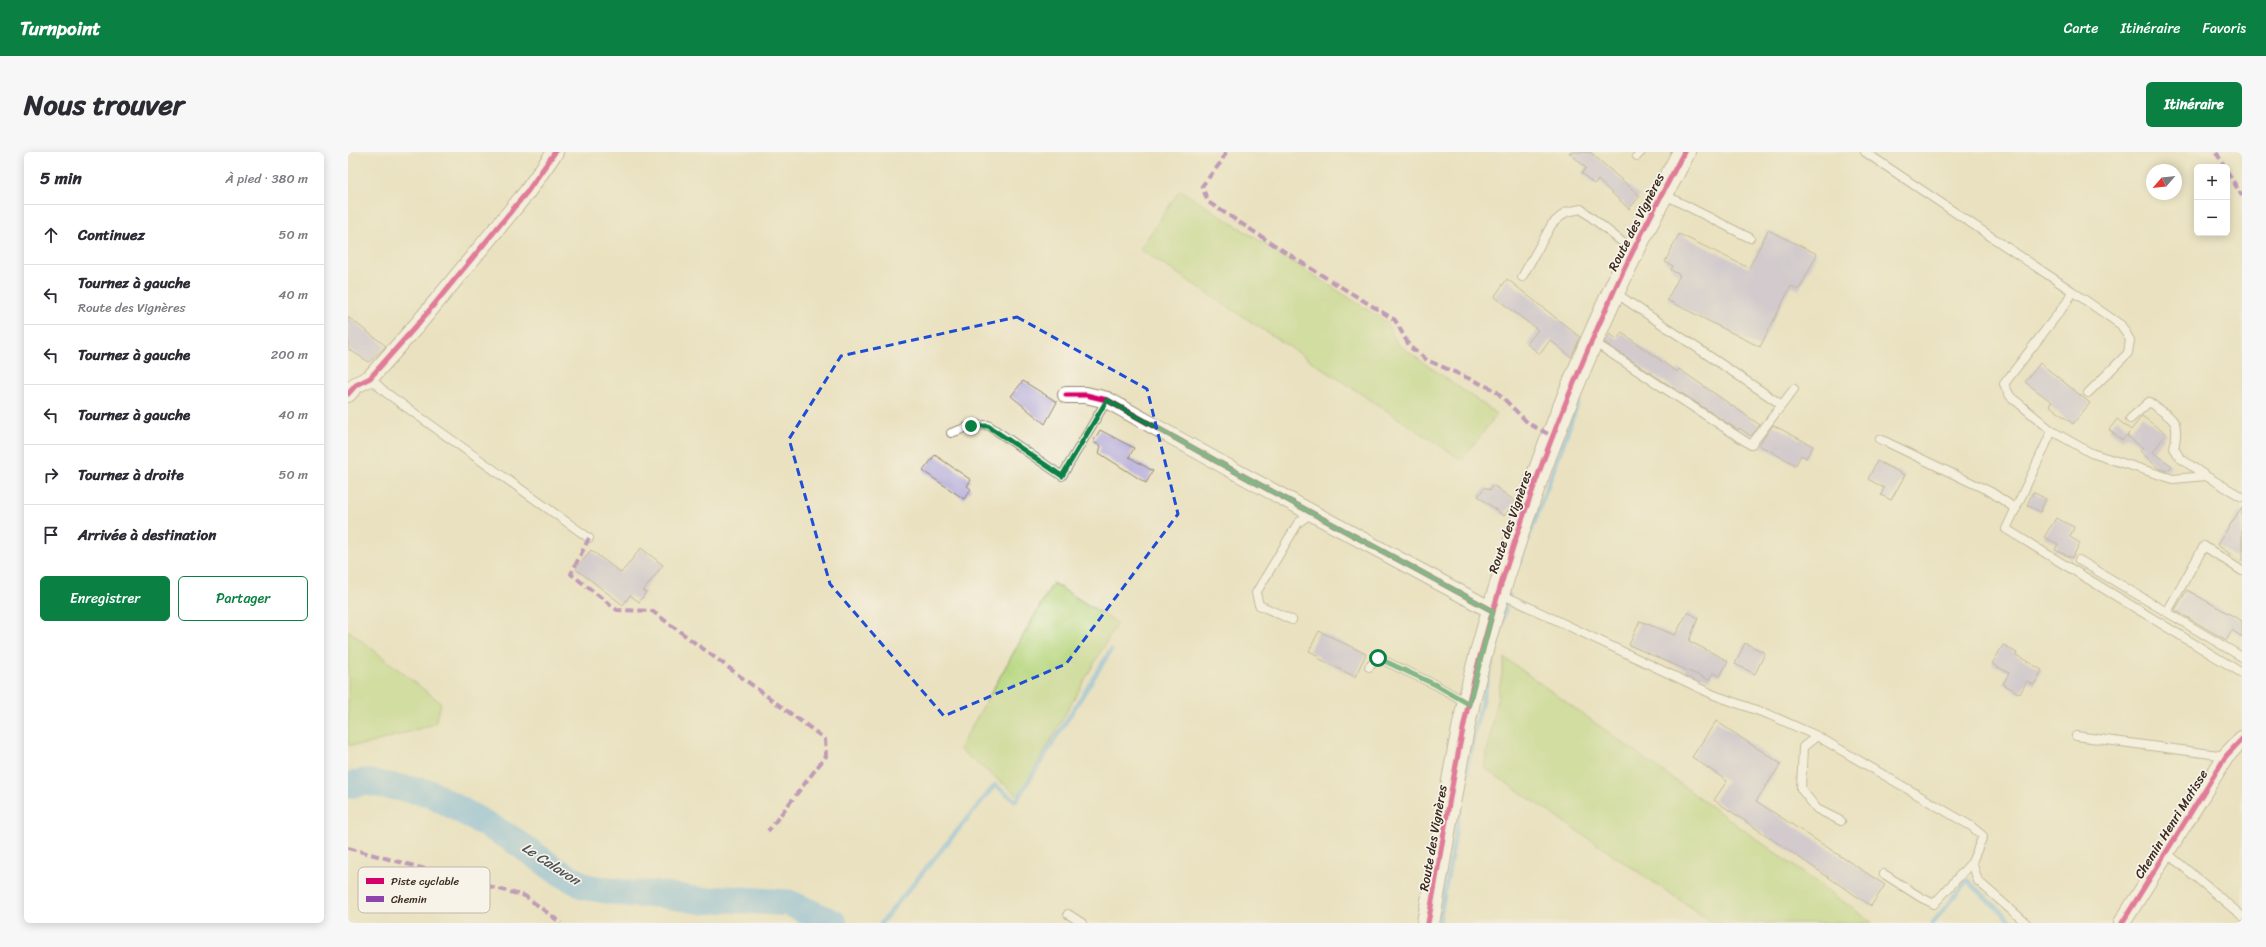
<!DOCTYPE html>
<html lang="fr">
<meta charset="utf-8">
<style>
:root{--surface:#fff;--page:#f7f7f7;--text:#2b2b33;--muted:#7c7c81;--line:#e1e1e2;--accent:#0b8043}
body{margin:0;font-family:Sriracha,sans-serif;background:var(--page);color:var(--text)}
.controls{position:absolute;right:12px;top:12px;display:grid;overflow:hidden;border-radius:6px;box-shadow:0 2px 10px #0003}
.controls button{width:36px;height:36px;display:grid;place-items:center;padding:0;border:0;border-bottom:1px solid var(--line);background:var(--surface);color:var(--text);font:20px sans-serif}
.compass{position:absolute;left:1798px;top:12px;width:36px;height:36px;border-radius:50%;background:var(--surface);box-shadow:0 2px 10px #0003;rotate:242deg}
.stop{position:absolute;width:12px;height:12px;margin:-9px;border:3px solid #0b8043;border-radius:50%;background:#fff}
.stop.end{background:#0b8043;border-color:#fff;box-shadow:0 1px 4px #0008}
.list{margin:0;padding:0;list-style:none}
h2{display:flex;justify-content:space-between;align-items:center;height:52px;margin:0;padding:0 16px;font-size:17px}
h2 small{font-size:13px;font-weight:400;color:var(--muted)}
.list li{display:grid;grid-template-columns:26px 1fr auto;gap:12px;align-items:center;box-sizing:border-box;height:60px;padding:0 16px;border-top:1px solid var(--line)}
.list b{display:block;font-size:15px;white-space:nowrap}
.list p{margin:0;font-size:13px;white-space:nowrap;color:var(--muted)}
.list em{font-size:13px;font-style:normal;color:var(--muted)}
.actions{display:flex;gap:8px;padding:12px 16px}
.actions a{flex:1;padding:9px 0;border:1px solid var(--accent);border-radius:6px;text-align:center;font-size:14px;color:var(--accent)}
.actions .main{background:var(--accent);color:#fff}
.icon{flex:none;width:22px;height:22px;fill:none;stroke:currentColor;stroke-width:2;stroke-linecap:round;stroke-linejoin:round}
.map{position:relative;flex:none;width:1894px;height:771px;overflow:hidden;border-radius:6px}
header{display:flex;align-items:center;gap:24px;box-sizing:border-box;height:56px;padding:0 20px;background:var(--accent);color:#fff}
header strong{font-size:19px}
nav{display:flex;gap:22px;margin-inline-start:auto;font-size:14px}
.intro{display:flex;align-items:center;justify-content:space-between;box-sizing:border-box;height:96px;padding:0 24px}
h1{margin:0;font-size:28px}
.button{padding:10px 18px;border-radius:6px;background:var(--accent);color:#fff;font-size:14px;font-weight:700}
main{display:flex;gap:24px;padding:0 24px}
aside{flex:1;background:var(--surface);border-radius:6px;box-shadow:0 2px 10px #0003}
.map>svg:first-child{display:block}
</style>
<header>
<strong>Turnpoint</strong>
<nav><a>Carte</a><a>Itinéraire</a><a>Favoris</a></nav>
</header>
<div class="intro"><h1>Nous trouver</h1><a class="button">Itinéraire</a></div>
<main>
<aside>
<h2>5 min<small>À pied · 380 m</small></h2>
<ul class="list">
<li><svg class="icon" aria-label="ahead" viewBox="0 0 24 24"><path d="M12 20V5M6 11l6-6 6 6"/></svg><div><b>Continuez</b></div><em>50 m</em></li>
<li><svg class="icon" aria-label="left" viewBox="0 0 24 24"><path d="M17 20v-9H6M10 6l-5 5 5 5"/></svg><div><b>Tournez à gauche</b><p>Route des Vignères</p></div><em>40 m</em></li>
<li><svg class="icon" aria-label="left" viewBox="0 0 24 24"><path d="M17 20v-9H6M10 6l-5 5 5 5"/></svg><div><b>Tournez à gauche</b></div><em>200 m</em></li>
<li><svg class="icon" aria-label="left" viewBox="0 0 24 24"><path d="M17 20v-9H6M10 6l-5 5 5 5"/></svg><div><b>Tournez à gauche</b></div><em>40 m</em></li>
<li><svg class="icon" aria-label="right" viewBox="0 0 24 24"><path d="M7 20v-9h11M14 6l5 5-5 5"/></svg><div><b>Tournez à droite</b></div><em>50 m</em></li>
<li><svg class="icon" aria-label="arrive" viewBox="0 0 24 24"><path d="M6 21V4h12l-3 4 3 4H6"/></svg><div><b>Arrivée à destination</b></div></li>
</ul>
<div class="actions"><a class="main">Enregistrer</a><a>Partager</a></div>
</aside>
<div class="map">
<svg width="1894" height="771" viewBox="0 0 1894 771">
<rect width="100%" height="100%" fill="#f7f3e8"/>
<filter id="ink" filterUnits="userSpaceOnUse"><feTurbulence type="fractalNoise" baseFrequency=".025" numOctaves="2"/><feDisplacementMap in="SourceGraphic" scale="8" xChannelSelector="R" yChannelSelector="G"/><feConvolveMatrix kernelMatrix="1 2 1 2 8 2 1 2 1" color-interpolation-filters="sRGB"/></filter>
<filter id="wash" filterUnits="userSpaceOnUse"><feTurbulence type="fractalNoise" baseFrequency=".012" numOctaves="4" result="noise"/><feDisplacementMap in="SourceGraphic" scale="16" xChannelSelector="R" yChannelSelector="G"/><feGaussianBlur stdDeviation="0.9" result="paint"/><feColorMatrix in="noise" values="0 0 0 0 0 0 0 0 0 0 0 0 0 0 0 0 0 1.4 0 .05"/><feComposite in="paint" operator="in"/></filter>
<g filter="url(#wash)">
<rect width="100%" height="100%" fill="#eae1c0"/>
<path fill="#b6d77e" stroke="#78804e" d="M832,38L1039,170L1049,192L1149,262L1114,308L792,97Z
M705,431L769,471L671,644L611,597Z
M0,478L93,551L87,572L17,593H0Z
M1157,506L1525,771H1366L1136,616Z"/>
<g fill="none" stroke-linecap="round" stroke-linejoin="round">
<path stroke="#72b5e7" stroke-width="4.5" d="M1170,415L1231,248
M533,771L647,633L668,649L763,498
M1091,771L1126,581L1161,443
M1585,771L1619,728L1665,771"/>
<path stroke="#72b5e7" stroke-width="27" d="M0,633L17,630L82,641L164,687L208,718L238,735L283,742H309L355,749L381,747L441,751L486,771"/>
</g>
<g id="blocks">
<path fill="#b5addd" d="M1221,0H1242L1292,44L1281,57L1250,28L1246,32L1234,21L1238,16Z
M1420,78L1469,102L1451,138L1443,134L1412,195L1319,148L1332,123L1323,118L1325,114L1317,110L1331,82L1401,116Z
M1159,127L1232,185L1223,205L1202,188L1192,202L1179,192L1190,178L1146,145Z
M0,165L38,194L21,210L0,197Z
M1274,181L1329,220L1331,217L1412,273L1403,284L1391,276L1390,278L1257,191L1262,182L1269,187Z
M1692,211L1742,251L1725,272L1701,253L1704,250L1677,230Z
M675,229L709,250L697,272L663,244Z
M1794,264L1818,282L1805,300L1824,314L1819,319L1810,316L1792,299L1795,296L1779,284L1781,281L1774,288L1761,278L1769,267L1783,278Z
M1425,273L1465,294L1458,306L1453,303L1448,313L1411,293Z
M752,278L786,296L781,305L805,319L798,331L751,301L753,294L745,290Z
M587,303L623,328L619,334L623,337L616,347L575,319Z
M1529,309L1557,323L1543,348L1533,343L1536,336L1520,327Z
M1145,333L1167,349L1156,364L1130,344L1137,335L1142,338Z
M1685,340L1698,347L1692,360L1679,353Z
M1894,355V410L1869,393Z
M1708,366L1726,375L1722,385L1732,391L1724,406L1707,398L1710,392L1696,385Z
M293,396L315,413L295,439L298,440L291,450L282,443L275,453L228,417L243,398L273,421Z
M1839,438L1894,469V485L1884,478L1878,488L1827,458Z
M1340,460L1350,466L1341,489L1380,509L1372,524L1365,521L1361,528L1281,493L1292,469L1327,483Z
M971,479L1018,502L1007,525L970,506L971,504L961,499Z
M1397,491L1417,501L1407,522L1387,512Z
M1655,493L1669,501L1668,503L1694,518L1686,533L1679,529L1672,542L1655,532L1661,521L1644,512Z
M1368,569L1433,612L1408,649L1537,733L1523,754L1366,648L1379,629L1344,605Z"/>
</g>
</g>
<g filter="url(#ink)">
<use href="#blocks" fill-opacity="0" stroke="#92866f" stroke-width="1"/>
<g fill="none" stroke-linecap="round" stroke-linejoin="round">
<g stroke="#92866f" stroke-width="10">
<path id="lane" d="M1517,0L1724,139L1719,150L1656,232L1662,244L1704,279L1658,377L1894,521
M1289,4L1293,0
M1315,42L1402,86
M1174,125L1204,72L1218,60L1233,57L1284,98
M1724,139L1773,173L1782,188L1780,201L1740,241
M1266,140L1434,253
M1244,189L1403,293L1446,237
M22,226L37,240L241,386
M1782,267L1801,250C1824,267 1833,266 1826,296L1832,306L1858,324
M1704,279L1743,301L1825,327L1858,324L1894,345
M603,281L623,274L640,273L714,324L759,248
M1532,287L1643,340L1668,357
M1731,408L1894,505
M1151,441L1366,543L1422,563L1469,584
M1819,460L1856,394L1894,419
M944,468L911,453L908,441L950,371L963,361
M1021,515L1030,506L1088,533L1119,551
M1728,584L1878,604
M1493,669L1469,657L1453,637L1455,595L1469,584L1623,674L1635,684L1624,710L1630,729L1678,771
M1819,701L1894,764
M1536,722L1572,745L1586,752L1624,710
M720,762L734,771"/>
</g>
<g stroke="#92866f" stroke-width="18">
<path id="street" d="M0,242L8,233L22,226L70,172L179,40L207,0
M718,243H738L759,248L879,315L1145,459
M1774,771L1878,604L1894,587"/>
</g>
<g stroke="#92866f" stroke-width="24">
<path id="secondary" d="M1080,771C1097,681 1109,589 1133,501C1167,377 1212,256 1266,139C1287,92 1312,46 1336,0"/>
</g>
<use href="#lane" stroke="#fff" stroke-width="8"/>
<use href="#street" stroke="#fff" stroke-width="16"/>
<use href="#secondary" stroke="#fff" stroke-width="22"/>
<path stroke="#8e44ad" stroke-width="4" stroke-dasharray="8 4" stroke-linecap="butt" d="M878,0L873,10L854,34L860,50L962,116L1047,168L1062,195L1079,208L1147,238L1181,272L1204,284
M1868,0L1877,15
M1879,19L1894,44
M241,386L223,422L269,458L304,459L477,587L478,604L420,679
M0,696L177,744L213,771"/>
<g stroke="#f7f3e8" stroke-width="8">
<path id="cycleway" d="M0,242L8,233L22,226L70,172L179,40L207,0
M718,243H738L759,248L879,315L1145,459
M1080,771C1097,681 1109,589 1133,501C1167,377 1212,256 1266,139C1287,92 1312,46 1336,0
M1774,771L1878,604L1894,587"/>
</g>
<use href="#cycleway" stroke="#d6006c" stroke-width="5"/>
</g>
</g>
<g fill="none" stroke-linecap="round" stroke-linejoin="round" filter="url(#ink)">
<path stroke="#0b8043" stroke-width="5" d="M623,274H640L714,324L759,248L879,315L1145,459L1121,552L1088,533L1030,506"/>
</g>
<path d="M0 0H1894V771H0ZM669,165L799,237L830,362L718,512L596,564L482,432L441,287L493,204Z" fill="#eae1c0" fill-opacity=".55" fill-rule="evenodd"/>
<path fill="none" stroke="#1d4ed8" stroke-width="3" stroke-dasharray="8 5" stroke-linejoin="round" d="M669,165L799,237L830,362L718,512L596,564L482,432L441,287L493,204Z"/>
<g text-anchor="middle" dominant-baseline="central" stroke-width="3.5" stroke-linejoin="round" paint-order="stroke">
<g font-size="13" fill="#3b2a1e" stroke="#f7f3e8">
<text transform="translate(1288 70) rotate(-63)">Route des Vignères</text>
<text transform="translate(1162 370) rotate(-71)">Route des Vignères</text>
<text transform="translate(1823 672) rotate(-58)">Chemin Henri Matisse</text>
<text transform="translate(1085 686) rotate(-80)">Route des Vignères</text>
</g>
<g font-size="14" font-style="italic" fill="#4c545a" stroke="#f7f3e8">
<text transform="translate(203 712) rotate(33)">Le Calavon</text>
</g>
</g>
<rect x="10" y="715" width="132" height="46" rx="6" fill="#f7f3e8" stroke="#bfb7ab" stroke-width="1"/>
<rect x="18" y="726" width="18" height="6" fill="#d6006c"/>
<rect x="18" y="744" width="18" height="6" fill="#8e44ad"/>
<g font-size="11" fill="#3b2a1e">
<text x="43" y="733">Piste cyclable</text>
<text x="43" y="751">Chemin</text>
</g>
</svg>
<div class="controls">
<button>+</button>
<button>−</button>
</div>
<svg class="compass" viewBox="-18 -18 36 36"><path d="M0-13l5 13h-10z" fill="#e53935"/><path d="M0 13l5-13h-10z" fill="#7c7c81"/></svg>
<div class="stop" style="left:1030px;top:506px"></div>
<div class="stop end" style="left:623px;top:274px"></div>
</div>
</main>
